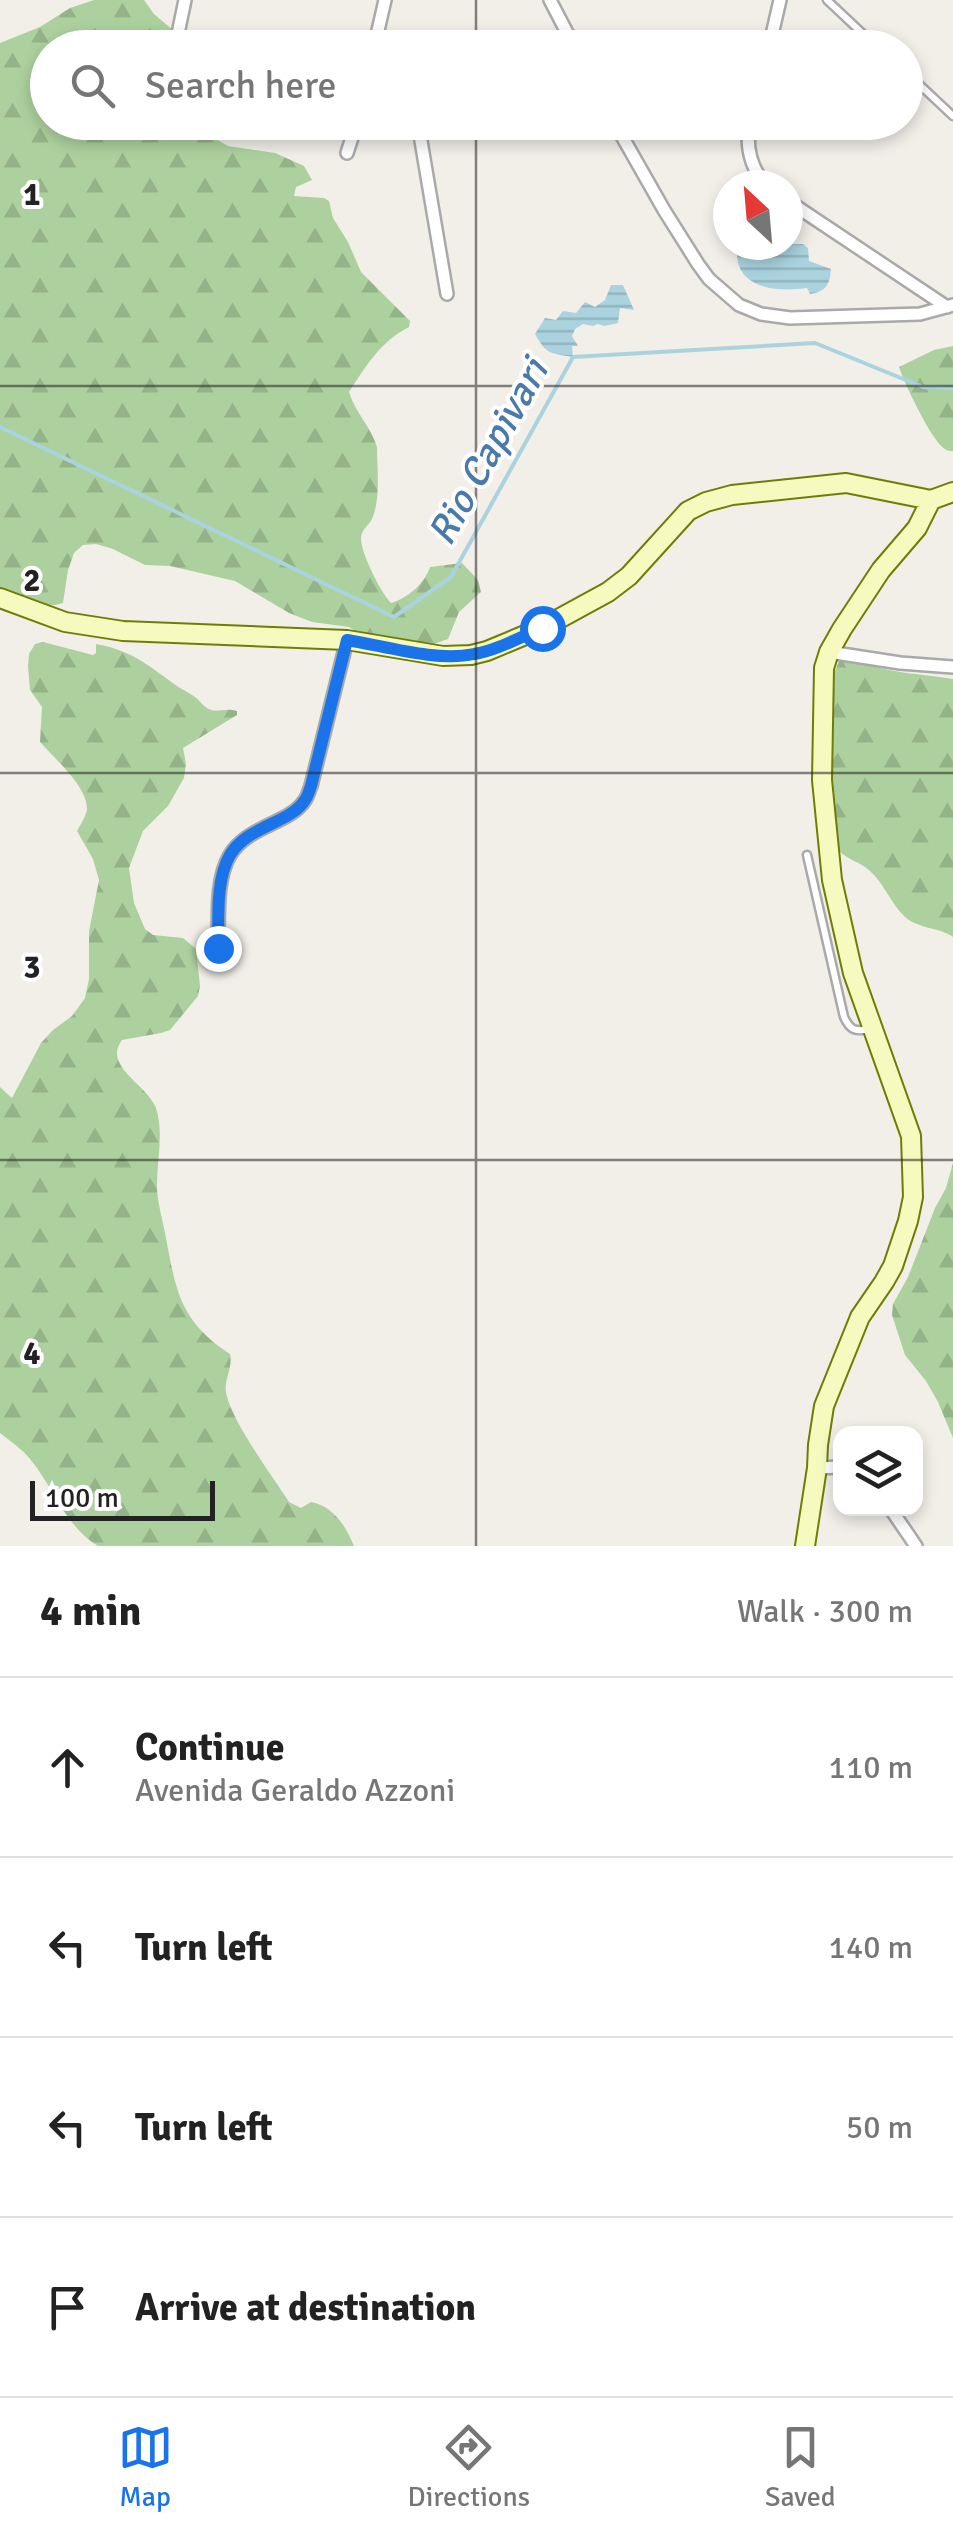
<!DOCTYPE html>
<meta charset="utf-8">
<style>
:root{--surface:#fff;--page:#f2f2f2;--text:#222;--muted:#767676;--line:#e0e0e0;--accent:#1a73e8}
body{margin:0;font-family:Signika,sans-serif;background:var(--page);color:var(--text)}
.controls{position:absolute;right:30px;bottom:30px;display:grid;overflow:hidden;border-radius:20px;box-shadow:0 5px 15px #0003}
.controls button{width:90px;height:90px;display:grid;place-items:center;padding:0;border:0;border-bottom:2px solid var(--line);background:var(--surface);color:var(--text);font:50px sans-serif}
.compass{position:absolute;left:713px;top:170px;width:90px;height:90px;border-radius:50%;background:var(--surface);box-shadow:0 5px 15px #0003;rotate:334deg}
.scale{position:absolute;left:30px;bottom:25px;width:185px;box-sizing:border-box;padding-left:10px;border:5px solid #222;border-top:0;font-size:28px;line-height:35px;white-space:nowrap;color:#222;-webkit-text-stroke:8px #fff;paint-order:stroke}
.stop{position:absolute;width:30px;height:30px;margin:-22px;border:8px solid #1a73e8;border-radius:50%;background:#fff}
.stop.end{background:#1a73e8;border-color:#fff;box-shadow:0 2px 10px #0008}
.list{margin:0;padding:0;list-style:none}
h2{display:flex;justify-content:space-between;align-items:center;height:130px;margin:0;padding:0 40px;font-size:42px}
h2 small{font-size:32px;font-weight:400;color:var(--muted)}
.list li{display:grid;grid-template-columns:65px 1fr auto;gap:30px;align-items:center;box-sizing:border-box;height:180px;padding:0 40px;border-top:2px solid var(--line)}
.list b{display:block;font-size:38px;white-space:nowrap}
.list p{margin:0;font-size:32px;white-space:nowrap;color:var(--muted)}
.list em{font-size:32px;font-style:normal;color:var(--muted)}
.icon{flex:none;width:55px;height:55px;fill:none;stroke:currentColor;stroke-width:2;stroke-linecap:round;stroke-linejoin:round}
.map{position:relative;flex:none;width:953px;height:1546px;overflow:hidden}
.search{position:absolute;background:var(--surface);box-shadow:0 5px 15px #0003;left:30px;right:30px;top:30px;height:110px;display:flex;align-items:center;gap:25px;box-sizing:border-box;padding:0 35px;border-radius:55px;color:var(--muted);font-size:38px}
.sheet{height:850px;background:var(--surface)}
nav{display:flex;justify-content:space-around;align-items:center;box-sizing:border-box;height:140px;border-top:2px solid var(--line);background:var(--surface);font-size:28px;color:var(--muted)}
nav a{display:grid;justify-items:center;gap:5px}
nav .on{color:var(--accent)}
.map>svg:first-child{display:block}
</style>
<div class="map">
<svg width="953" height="1546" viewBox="0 0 953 1546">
<defs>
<pattern id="forest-firs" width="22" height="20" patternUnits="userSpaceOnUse" patternTransform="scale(2.5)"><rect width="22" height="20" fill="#add19e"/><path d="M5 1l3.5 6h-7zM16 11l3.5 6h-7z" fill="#95b388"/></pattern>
<pattern id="water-rules" width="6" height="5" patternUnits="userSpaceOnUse" patternTransform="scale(2.5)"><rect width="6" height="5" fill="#aad3df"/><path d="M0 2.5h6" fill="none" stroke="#92b5bf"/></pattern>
</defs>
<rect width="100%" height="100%" fill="#f2efe9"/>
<path fill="url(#forest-firs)" d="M94,0H144L154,14L187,42L190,47L48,48V122L188,123L228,146L275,153L304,166L312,180L296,187L294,196L324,198L329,201L333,218L348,242L361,272L410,321L409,327C380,342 366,366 349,392C355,412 371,427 377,447C377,469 381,498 372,519C368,527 361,529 361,539C361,553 381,593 391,603C408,598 425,583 430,567L462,563L478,580L481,592L459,612L448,639L426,647L373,642L349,627L312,622L289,613L235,581L170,566L145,565L113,549L96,544L83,545L74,553L68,570L63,603C42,610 20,598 0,592V43L40,27L70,8Z
M953,346V451C950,451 947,451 945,449C932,442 904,382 899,367L934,350Z
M43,642L93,655L96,653V644C130,650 147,664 174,684C181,689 188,692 195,697C199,700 202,705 207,708C215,714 225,707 237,711V715L183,748L186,764L184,778L168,806L143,831L129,868L134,903L145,929L153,935L183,938L196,949L200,986L198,996L170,1030L161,1033L122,1040C102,1066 148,1085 156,1108C164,1132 157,1160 157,1185C157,1202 163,1221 166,1238C176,1292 181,1322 230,1354C233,1368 224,1379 226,1392C230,1419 273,1477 289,1502L301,1508L311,1502C333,1506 346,1526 354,1546H98C65,1526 54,1488 30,1459C22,1449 10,1441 0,1433V1087L12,1098L41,1043L53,1030L72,1016L85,998L89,979V931L99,880L93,859L77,831C81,824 86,816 87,809C87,786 54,758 40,742L42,707L30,690L28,666L29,654L35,644Z
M842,653C874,673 917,673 953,679V937C939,927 917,929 904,916C889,901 883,880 865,867C853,859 842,858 835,844C826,829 825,711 829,690C831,678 838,665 842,653Z
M953,1163V1438L938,1402L926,1381L905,1355L892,1315L893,1304L908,1277L935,1208L946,1188Z"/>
<path fill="url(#water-rules)" d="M803,244L808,248L809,261L831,269C830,284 826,292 810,294L807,288C780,292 737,290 737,253L746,245Z
M611,285H623L634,310L620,308L618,323L604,326L598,324L593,326L583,324L575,329L572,336L578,346H572L573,357C550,353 547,355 535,334L545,318L556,320L563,311L576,313L585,302L595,307L605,300Z"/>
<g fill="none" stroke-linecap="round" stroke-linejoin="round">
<path stroke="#aad3df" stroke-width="4" d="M0,427L394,617L451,577L573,357L815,343L923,387L953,388"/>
<g stroke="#a9a9a9" stroke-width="11">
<path id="lane" d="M827,0L878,48
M906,72L953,116
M807,855L844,1017C850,1030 855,1032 869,1029"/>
</g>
<g stroke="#a9a9a9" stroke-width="16">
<path id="street" d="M550,0L575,48
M175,48L185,0
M374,48L385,0
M769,48L780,0
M415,122L420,135L447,294
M614,122L664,210L698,264L709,279L739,305L761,314L790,318L920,314L953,305
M750,122C745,146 750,166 765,185
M347,153L357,122
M788,201L947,307
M829,652L900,663L953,667
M218,948C219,920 215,880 230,855C248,825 290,824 305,800C308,796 309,790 311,786L347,640
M817,1468L840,1467
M890,1508L916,1546"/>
</g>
<g stroke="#707d05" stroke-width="22">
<path id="secondary" d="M0,598L65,622L123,631L347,640L443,656L471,655L487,651L542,628L608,592L629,576L688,511L706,502L732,495L846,483L931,500
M805,1546L817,1468L818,1445L824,1406L860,1317L884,1282L893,1266L908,1221L913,1197L911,1136L853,973L832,880L822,780L824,668L829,652L842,629L881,570L917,528L931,500L953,492"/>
</g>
<use href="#lane" stroke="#fff" stroke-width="6"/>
<use href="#street" stroke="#fff" stroke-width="11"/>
<use href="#secondary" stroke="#f7fabf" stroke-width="18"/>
</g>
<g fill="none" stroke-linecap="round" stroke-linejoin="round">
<path stroke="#1a73e8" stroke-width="12" d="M218,948C219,920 215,881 230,855C248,825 290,824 305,800C308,796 309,791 311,786L347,640C385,646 436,662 474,654C498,650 520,637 542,628"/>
</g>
<path fill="none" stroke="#222" stroke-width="2.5" stroke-opacity="0.55" d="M476,0V48M476,122V1546M0,386H953M0,773H953M0,1160H953"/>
<g text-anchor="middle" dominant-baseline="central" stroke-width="8" stroke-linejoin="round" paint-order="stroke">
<g font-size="40" font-style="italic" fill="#4a7aab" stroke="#fff">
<text transform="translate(488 452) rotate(-61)">Rio Capivari</text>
</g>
</g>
<g font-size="32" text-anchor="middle" font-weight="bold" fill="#222" stroke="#fff" stroke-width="8" stroke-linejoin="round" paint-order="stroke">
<text x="32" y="205">1</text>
<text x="32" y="591">2</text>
<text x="32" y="978">3</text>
<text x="32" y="1364">4</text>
</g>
</svg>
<div class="controls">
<button><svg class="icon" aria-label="layers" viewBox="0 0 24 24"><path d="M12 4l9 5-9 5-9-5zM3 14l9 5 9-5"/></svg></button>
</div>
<svg class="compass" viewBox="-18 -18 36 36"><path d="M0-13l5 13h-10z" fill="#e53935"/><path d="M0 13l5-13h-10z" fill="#767676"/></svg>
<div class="scale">100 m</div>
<div class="stop" style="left:542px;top:628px"></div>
<div class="stop end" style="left:218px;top:948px"></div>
<div class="search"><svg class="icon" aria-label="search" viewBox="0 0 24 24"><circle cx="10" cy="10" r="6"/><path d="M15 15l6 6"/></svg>Search here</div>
</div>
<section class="sheet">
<h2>4 min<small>Walk · 300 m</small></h2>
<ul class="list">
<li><svg class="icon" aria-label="ahead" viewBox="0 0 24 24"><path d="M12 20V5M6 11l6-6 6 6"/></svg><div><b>Continue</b><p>Avenida Geraldo Azzoni</p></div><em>110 m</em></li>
<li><svg class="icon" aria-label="left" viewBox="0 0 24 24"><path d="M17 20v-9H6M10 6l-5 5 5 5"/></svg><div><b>Turn left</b></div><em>140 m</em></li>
<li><svg class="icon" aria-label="left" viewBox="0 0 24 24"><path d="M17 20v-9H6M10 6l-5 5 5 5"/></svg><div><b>Turn left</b></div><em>50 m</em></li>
<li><svg class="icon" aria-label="arrive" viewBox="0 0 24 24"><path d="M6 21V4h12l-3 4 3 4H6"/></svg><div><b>Arrive at destination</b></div></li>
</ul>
</section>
<nav>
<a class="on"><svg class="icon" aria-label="map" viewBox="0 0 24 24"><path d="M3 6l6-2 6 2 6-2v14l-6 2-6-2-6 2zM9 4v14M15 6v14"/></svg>Map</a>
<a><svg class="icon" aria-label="directions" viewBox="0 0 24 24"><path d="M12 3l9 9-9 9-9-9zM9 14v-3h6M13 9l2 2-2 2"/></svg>Directions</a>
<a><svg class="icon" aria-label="saved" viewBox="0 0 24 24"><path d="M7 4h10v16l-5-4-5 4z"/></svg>Saved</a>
</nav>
